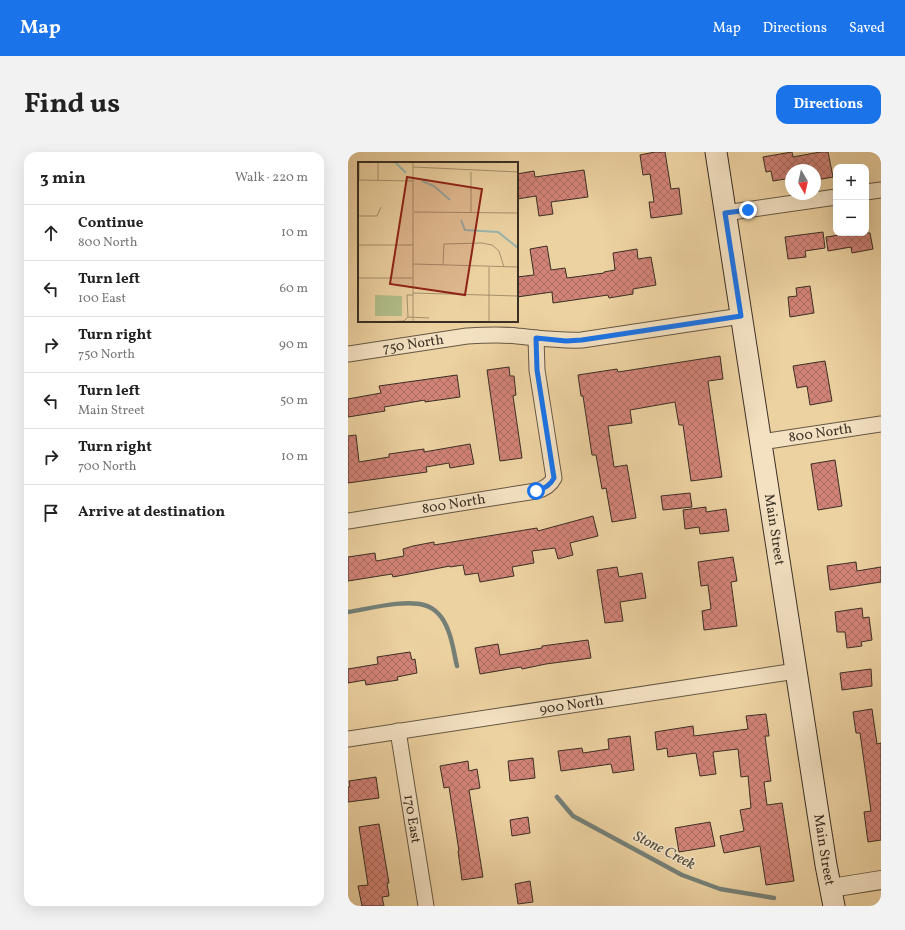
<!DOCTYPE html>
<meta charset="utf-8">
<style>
:root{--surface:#fff;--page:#f2f2f2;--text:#222;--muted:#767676;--line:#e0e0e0;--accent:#1a73e8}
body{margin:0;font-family:Vollkorn,serif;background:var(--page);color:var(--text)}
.controls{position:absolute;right:12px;top:12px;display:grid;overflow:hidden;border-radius:8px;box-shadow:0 4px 16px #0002}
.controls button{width:36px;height:36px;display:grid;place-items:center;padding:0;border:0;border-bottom:1px solid var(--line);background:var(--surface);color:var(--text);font:20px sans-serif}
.compass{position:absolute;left:437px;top:12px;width:36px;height:36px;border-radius:50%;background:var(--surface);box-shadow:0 4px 16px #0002;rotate:171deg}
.stop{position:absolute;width:12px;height:12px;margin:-9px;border:3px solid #1a73e8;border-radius:50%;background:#fff}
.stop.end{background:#1a73e8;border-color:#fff;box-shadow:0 1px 4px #0008}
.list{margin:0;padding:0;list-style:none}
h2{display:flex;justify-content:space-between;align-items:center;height:52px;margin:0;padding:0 16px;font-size:17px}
h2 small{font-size:13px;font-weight:400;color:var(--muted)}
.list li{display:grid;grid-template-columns:26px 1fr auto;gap:12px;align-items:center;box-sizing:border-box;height:56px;padding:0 16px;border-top:1px solid var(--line)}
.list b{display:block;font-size:15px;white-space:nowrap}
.list p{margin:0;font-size:13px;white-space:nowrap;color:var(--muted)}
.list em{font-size:13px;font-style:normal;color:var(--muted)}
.icon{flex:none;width:22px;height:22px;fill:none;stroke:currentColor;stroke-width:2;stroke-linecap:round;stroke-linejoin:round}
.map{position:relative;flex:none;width:533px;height:754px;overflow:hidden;border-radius:12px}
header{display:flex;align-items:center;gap:24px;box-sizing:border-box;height:56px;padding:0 20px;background:var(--accent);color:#fff}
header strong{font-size:19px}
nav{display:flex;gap:22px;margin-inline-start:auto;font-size:14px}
.intro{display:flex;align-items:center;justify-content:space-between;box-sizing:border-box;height:96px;padding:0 24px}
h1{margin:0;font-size:28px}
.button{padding:10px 18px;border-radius:12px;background:var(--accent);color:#fff;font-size:14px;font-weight:700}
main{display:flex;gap:24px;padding:0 24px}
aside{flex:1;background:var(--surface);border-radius:12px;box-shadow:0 4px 16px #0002}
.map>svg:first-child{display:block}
</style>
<header>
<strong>Map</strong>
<nav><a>Map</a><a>Directions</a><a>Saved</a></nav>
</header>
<div class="intro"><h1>Find us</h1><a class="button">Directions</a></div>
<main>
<aside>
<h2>3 min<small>Walk · 220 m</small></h2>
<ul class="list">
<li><svg class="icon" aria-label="ahead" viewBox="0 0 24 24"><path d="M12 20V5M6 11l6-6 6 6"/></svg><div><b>Continue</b><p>800 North</p></div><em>10 m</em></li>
<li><svg class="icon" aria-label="left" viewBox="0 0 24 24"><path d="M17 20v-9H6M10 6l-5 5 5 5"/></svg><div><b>Turn left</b><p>100 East</p></div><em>60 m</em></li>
<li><svg class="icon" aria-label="right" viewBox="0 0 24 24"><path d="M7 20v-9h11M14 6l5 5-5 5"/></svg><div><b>Turn right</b><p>750 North</p></div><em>90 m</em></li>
<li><svg class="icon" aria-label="left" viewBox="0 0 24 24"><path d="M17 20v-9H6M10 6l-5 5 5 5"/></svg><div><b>Turn left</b><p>Main Street</p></div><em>50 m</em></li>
<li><svg class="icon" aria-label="right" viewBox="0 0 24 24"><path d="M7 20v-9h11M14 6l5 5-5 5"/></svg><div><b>Turn right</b><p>700 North</p></div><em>10 m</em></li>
<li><svg class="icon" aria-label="arrive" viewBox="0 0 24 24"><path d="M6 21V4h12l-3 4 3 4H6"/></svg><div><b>Arrive at destination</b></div></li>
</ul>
</aside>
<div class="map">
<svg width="533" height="754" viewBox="0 0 533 754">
<defs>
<pattern id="building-cross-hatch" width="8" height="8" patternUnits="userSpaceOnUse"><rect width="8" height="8" fill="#d28377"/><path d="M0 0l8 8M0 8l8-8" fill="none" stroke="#ab6c61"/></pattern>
</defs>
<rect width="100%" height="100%" fill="#ecd1a1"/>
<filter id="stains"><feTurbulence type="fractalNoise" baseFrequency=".005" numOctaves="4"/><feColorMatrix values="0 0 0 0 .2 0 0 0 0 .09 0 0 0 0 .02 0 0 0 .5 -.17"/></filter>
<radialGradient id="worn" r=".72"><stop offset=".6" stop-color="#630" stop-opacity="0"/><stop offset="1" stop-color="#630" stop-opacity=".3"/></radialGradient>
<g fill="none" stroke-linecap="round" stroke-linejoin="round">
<path stroke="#747f76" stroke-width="4.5" d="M0,460C20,457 57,447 76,453C88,456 96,467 100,478C105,490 106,502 109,514
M209,645L225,664L334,723L372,737L426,746"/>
</g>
<path fill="url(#building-cross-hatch)" stroke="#3a2f24" d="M307,0H317L323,37L331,36L334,62L303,66L301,50H306L302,22L295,23L292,3Z
M444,0L445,5L472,0H480L485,25L468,28L467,18H443V26L425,29L423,19L418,20L415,5Z
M236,18L240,45L203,50L205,62L191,64L188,44L169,47V22L186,19L187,25Z
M475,80L477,96L457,99L458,105L440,107L437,85Z
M505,81H522L525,97L504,101L503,95L480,99L478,85Z
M199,94L203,118L217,116L219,126L256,121V120L267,118L265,101L289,97L290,107L303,105L308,133L285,137V142L261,146L260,143L205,151L204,140L169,145V125L186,123L182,97Z
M462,134L466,161L442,165L440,145L449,144L448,136Z
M372,204L375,227L360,229L374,325L343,329L335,273H331L327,250L282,258L284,271L260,274L266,315L279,313L288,366L264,370L258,336L254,337L248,303H244L235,244H233L230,223L269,217L270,220Z
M477,209L484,249L462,253L459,234L449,236L445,214Z
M161,215L162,224H166L168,243L165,244L174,306L152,309L139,218Z
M109,223L112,245L77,250V248L36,255L37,259L0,265V247L33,241L31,234Z
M8,283L11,310L41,305V302L76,297V300L122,292L126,312L102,316L101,311L78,315L79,320L0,331V284Z
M487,308L494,354L470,358L463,312Z
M342,341L344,355L315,358L313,344Z
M358,355V360L378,357L381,379L352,382L351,375L337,377L335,358Z
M245,364L250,384L222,391L225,403L210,407L207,396L184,399L186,411L164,415L166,424L132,430L130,421L117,423L115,413L102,415V414L45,425L44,422L0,429V405L27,401L28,409L56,404L55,397L65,394L86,390V393L189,376L190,379Z
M385,405L389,429L383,430L389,474L356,478L354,459L363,457L360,433L353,434L350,410Z
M508,410L509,419L533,415V430L482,438L479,414Z
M269,415L271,425L294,421L298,446L272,450L275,469L257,471L249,418Z
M514,456L515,466L521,465L524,488L513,490L514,494L499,496L497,480H489L487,460Z
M240,488L243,506L198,512L174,517L173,515L132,522L127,496L150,492L152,503L194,496V494Z
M62,500L64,508L67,507L69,521L49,525L50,528L18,533L17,528L0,531V517L30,512L29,505Z
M523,517L524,534L494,538L492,521Z
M524,557L529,592L533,591V688L520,690L516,660L523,659L512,581H508L505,560Z
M418,562L421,584H417L423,629L416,630L419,653L434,651L446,729L418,733L412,694L376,701L372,684L396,679L392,658L403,656L400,624L393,625L390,597L365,600L368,622L352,624L348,601L320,605L319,596L309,598L307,580L345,574L346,584L400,577L398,564Z
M282,584L286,618L265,621L263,612L213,619L210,599L234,596L235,601L261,597L260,587Z
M185,606L187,626L162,629L160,609Z
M120,609L121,619L129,617L132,636L121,638L135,725L114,728L110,699H111L101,635L96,636L92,614Z
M28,625L31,646L0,650V635H2L1,629Z
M180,665L182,681L164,684L162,668Z
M362,670L367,694L331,700L327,676Z
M31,672L41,731H39L41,744L34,745L36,754H14L10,734L20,733L11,675Z
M182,729L185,750L170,752L167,732Z"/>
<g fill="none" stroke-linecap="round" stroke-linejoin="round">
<g stroke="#665843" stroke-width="17">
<g id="minor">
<path d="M518,40L533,38"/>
<path d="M377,61L488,45"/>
<path id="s1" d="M0,202L119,184C136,183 152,182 169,184C191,186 212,189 234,188L393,164"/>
<path id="s2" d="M413,290L533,272"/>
<path id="s3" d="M0,369L188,339C196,337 202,334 206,326L189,218L188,186"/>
<path id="s4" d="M50,579L78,754"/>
<path id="s5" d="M0,587L448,519"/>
</g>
</g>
<g stroke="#665843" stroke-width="20">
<path id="tertiary" d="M483,736L533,728"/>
</g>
<g stroke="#3a2f24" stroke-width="23">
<g id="secondary">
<path id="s6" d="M368,0L478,713L486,754"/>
</g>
</g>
<use href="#minor" stroke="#f3e1c2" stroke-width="15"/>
<use href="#tertiary" stroke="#f3e1c2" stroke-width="18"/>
<use href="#secondary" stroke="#f3e1c2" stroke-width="21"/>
</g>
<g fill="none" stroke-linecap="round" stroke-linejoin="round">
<path stroke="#1a73e8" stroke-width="5" d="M188,339C196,337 202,334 206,326L189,218L188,186L218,189L234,188L393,164L377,61L400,58"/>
</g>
<g text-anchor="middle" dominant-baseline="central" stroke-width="3" stroke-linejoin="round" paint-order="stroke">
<g font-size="14" fill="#3a2f24" stroke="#f3e1c2">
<text stroke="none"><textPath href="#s1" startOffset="66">750 North</textPath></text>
<text stroke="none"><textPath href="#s2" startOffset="60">800 North</textPath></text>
<text stroke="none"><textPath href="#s3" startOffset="107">800 North</textPath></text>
<text stroke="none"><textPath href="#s6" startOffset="382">Main Street</textPath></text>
<text stroke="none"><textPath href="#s5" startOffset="226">900 North</textPath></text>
<text stroke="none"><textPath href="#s4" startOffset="89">170 East</textPath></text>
<text stroke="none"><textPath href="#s6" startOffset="706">Main Street</textPath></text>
</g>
<g font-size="15" font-style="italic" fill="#4d4a3f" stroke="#f3e1c2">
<text transform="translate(316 699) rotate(27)">Stone Creek</text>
</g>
</g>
<g transform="translate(10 10)">
<rect width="160" height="160" fill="#ecd1a1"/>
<path d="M17,133L44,134V154H17Z" fill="#b1bd89"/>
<path fill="none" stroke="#9ab5ad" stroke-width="2" d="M37,0L48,11M64,19L76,24L92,38M103,58L107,68L140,70L160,86"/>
<path fill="none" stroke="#a5906f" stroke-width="1" d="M55,5L160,10M0,18L55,19M1,18V0M20,18V0M56,50L160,51M113,51V10M0,54H19L23,45M0,83H55M55,102L160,105M85,103L86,82L124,81L134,83L141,89L146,105M131,105V160M0,116H55M55,131L160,134M50,155L49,133H55M24,160L46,159L50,155L71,156M55,160V0"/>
<path fill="#8f2418" fill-opacity="0.15" stroke="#8f2418" stroke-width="2" d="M49,15L124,27L107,133L32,122Z"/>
<rect width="160" height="160" fill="none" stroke="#3a2f24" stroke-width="2"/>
</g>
<rect width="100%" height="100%" filter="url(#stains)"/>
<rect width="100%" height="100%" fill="url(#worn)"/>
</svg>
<div class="controls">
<button>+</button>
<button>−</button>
</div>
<svg class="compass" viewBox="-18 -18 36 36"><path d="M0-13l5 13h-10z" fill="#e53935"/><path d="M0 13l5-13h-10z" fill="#767676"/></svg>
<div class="stop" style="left:188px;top:339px"></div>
<div class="stop end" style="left:400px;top:58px"></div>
</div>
</main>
